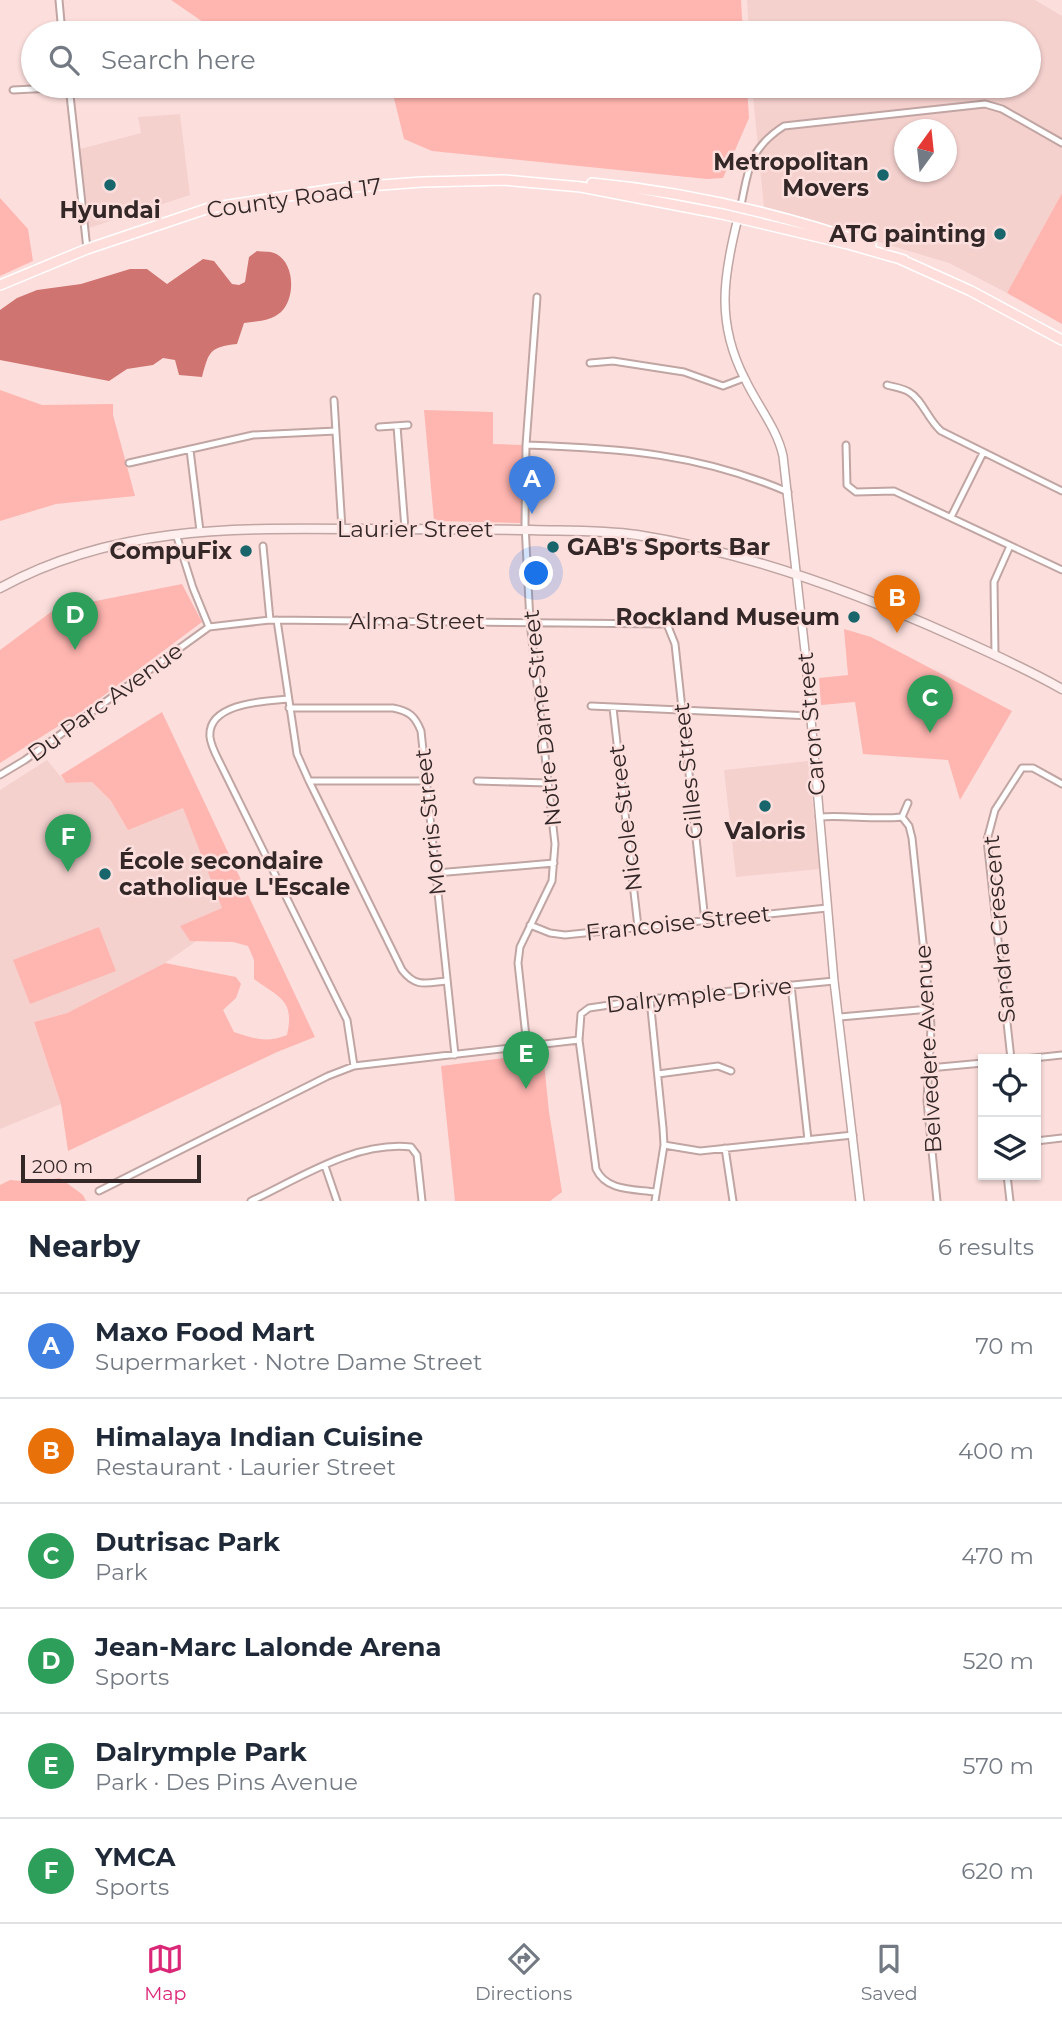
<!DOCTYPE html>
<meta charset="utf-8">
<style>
:root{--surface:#fff;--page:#f2f2f3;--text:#1f2937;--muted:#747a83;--line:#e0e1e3;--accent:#db2777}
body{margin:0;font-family:Montserrat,sans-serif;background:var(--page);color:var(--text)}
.controls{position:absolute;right:21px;bottom:21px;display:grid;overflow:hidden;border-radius:0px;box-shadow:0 2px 5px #0004}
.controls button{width:63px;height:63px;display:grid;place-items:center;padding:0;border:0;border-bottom:2px solid var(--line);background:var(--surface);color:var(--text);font:35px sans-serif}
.compass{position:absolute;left:894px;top:119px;width:63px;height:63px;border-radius:50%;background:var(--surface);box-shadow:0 2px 5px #0004;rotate:15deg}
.scale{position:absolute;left:21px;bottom:18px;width:180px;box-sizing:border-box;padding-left:7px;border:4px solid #332827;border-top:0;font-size:19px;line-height:24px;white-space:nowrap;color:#332827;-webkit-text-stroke:5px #fcdfdd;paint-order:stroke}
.you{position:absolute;left:537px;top:574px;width:24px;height:24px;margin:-18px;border:5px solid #fff;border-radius:50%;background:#1a73e8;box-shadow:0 0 0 10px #1a73e833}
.badge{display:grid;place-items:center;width:46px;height:46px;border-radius:50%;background:var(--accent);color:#fff;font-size:23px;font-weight:700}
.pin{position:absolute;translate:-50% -58px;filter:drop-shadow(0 2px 4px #0008)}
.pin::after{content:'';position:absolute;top:37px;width:24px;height:21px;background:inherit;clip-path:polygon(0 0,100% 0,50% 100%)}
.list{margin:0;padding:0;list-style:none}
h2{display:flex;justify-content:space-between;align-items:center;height:91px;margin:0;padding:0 28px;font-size:30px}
h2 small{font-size:23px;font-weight:400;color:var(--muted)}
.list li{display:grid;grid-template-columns:46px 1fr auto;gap:21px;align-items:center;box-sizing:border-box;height:105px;padding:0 28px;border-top:2px solid var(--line)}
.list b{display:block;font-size:26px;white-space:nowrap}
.list p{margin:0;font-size:23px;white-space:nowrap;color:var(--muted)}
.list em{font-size:23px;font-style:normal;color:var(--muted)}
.icon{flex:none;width:38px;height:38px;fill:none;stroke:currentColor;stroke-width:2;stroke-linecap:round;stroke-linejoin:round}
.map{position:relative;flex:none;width:1062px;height:1201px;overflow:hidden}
.search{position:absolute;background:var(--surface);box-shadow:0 2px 5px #0004;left:21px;right:21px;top:21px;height:77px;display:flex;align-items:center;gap:18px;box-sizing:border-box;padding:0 24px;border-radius:38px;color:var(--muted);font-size:26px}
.sheet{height:721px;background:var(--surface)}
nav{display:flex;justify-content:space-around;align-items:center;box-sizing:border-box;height:98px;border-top:2px solid var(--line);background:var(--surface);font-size:19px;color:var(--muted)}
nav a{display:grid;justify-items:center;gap:4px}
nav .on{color:var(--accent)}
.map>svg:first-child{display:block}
</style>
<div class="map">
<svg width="1062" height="1201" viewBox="0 0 1062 1201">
<rect width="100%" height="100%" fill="#fcdfdd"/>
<path fill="#f5d1ce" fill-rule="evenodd" d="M747,0H1035L1062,16V193L1007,293L949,263L764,208L752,86H1029V33H749ZM904,130H946V172H904Z
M180,114L190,195L89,228L80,149L141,133L138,117Z
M47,760L66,783L92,782L111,801L128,829L183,808L228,919L165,963L67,1013L34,1022L61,1104L0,1129V790Z
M808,761L820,869L736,877L724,770Z"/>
<path fill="#ffb5b0" d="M171,0H741L743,33H378L366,21L253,32L203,22Z
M391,86H747L749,118L723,178L707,179L432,151L404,139Z
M1062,193V324L1007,293Z
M0,198L28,229L33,261L0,276Z
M0,390L42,405L113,404V415L135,496L56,504L0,521Z
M424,410L493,412V444L522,445L521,523L434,521Z
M182,584L202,622L87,708L0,763V650L55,609Z
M844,629L871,637L1012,711L960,800L948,760L863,754L855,702L821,705L819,678L848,675Z
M162,712L315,1037L277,1052L68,1151L61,1104L34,1022L67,1013L165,963L236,977L241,984L236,998L223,1010L234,1032C254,1039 267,1043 287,1035C295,999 279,998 254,979V960L248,946L233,942L190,941L180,926L222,908L183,808L128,830L111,801L92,782L66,783L61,775Z
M99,927L116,971L30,1004L13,960Z
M543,1053L549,1112L562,1192L550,1201H455L441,1066Z
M60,1178L83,1195L86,1201H0V1185L10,1180L33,1182Z"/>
<path fill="#cf7470" d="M257,251C262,252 270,251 274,253C295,261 296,298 281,312C271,321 258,321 244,323L237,344C209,347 209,352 202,377L179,375L175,360L163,358L153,365L127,369L109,381L0,360V310L17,298L37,290L81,284L130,269H147L167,284L203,259L214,261L232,284L239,285L245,282L249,257Z"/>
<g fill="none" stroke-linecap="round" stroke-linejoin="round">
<g stroke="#c0a5a3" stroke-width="9">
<path id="minor" d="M59,0L62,33
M69,86L87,249
M13,90L93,86
M738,218C749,175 744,152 784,126L985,104L1002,109L1062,143
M590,363L613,361L684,372L723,386L744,378
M887,385C894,387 903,388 909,392C922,399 928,420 941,431L1062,491
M334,400L342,529
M397,426L405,529
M379,427L408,425
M526,445C621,448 700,454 788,492
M846,445L847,485L856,492L894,491L1062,570
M190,450L200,531
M129,463L253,435L336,431
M951,517L983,453
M176,534L193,588L209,627
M263,546L270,620
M277,620L297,754L309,781L402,970C416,988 426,983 446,981
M995,655L994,582L1010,546
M288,699C265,701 207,703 210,737C211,746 216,755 220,763L347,1020L354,1066
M591,706L811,716
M289,708H393C409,711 415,716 421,731L455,1055
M613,708L638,927
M0,775L25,760L209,627L270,620L667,624L675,644L705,921
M309,781H426
M477,781L548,783
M819,817C847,815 874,820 902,817L909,826L912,838L930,1009L931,1028L927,1101L937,1201
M902,817L908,803
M436,873L554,863
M530,925L550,933L565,935L827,908
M791,985L808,1140
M650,999L663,1128L664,1145L655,1201
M840,1017L930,1009
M527,1046L518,963L520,947L552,881L555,844L530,622L525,524L526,445L537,297
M1011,1059L987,840L995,810L1022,768H1033L1062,784
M1024,1059L1062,1055
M929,1068L983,1063
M658,1074L718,1066L731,1071
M1036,1141L1062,1138
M664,1145L700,1151L853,1135
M725,1148L733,1201
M325,1166L337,1201
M1007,1175L1010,1201
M99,1191L328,1076L354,1066L579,1040
M655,1192C633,1189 606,1191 596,1169L579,1040L581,1014L589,1008L650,999L834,981
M251,1201C300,1178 355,1141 411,1147L417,1155L422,1201"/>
</g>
<g stroke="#c0a5a3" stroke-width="10">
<path id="tertiary" d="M738,218C723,277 716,323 745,379C757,405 777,428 783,456L805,651L834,981L860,1201"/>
</g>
<g stroke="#c0a5a3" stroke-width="11">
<path id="secondary" d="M0,588C113,526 231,528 355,529C414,529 473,529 532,530C567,531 603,530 637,535C746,552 853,591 953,636C989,652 1027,669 1062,689"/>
</g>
<g stroke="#fff" stroke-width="12">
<path id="primary" d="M592,183C687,192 781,214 871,245
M900,259L971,291L1062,340
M0,285L87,249L209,208L341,188L422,182L504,180L581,187L722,214L848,244L904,260"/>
</g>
<use href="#minor" stroke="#fff" stroke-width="5"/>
<use href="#tertiary" stroke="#fff" stroke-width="7"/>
<use href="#secondary" stroke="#feeeed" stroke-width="8"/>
<use href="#primary" stroke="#feddda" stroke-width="9"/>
</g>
<g fill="#18666c" stroke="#fcdfdd" stroke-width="2.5">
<circle cx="883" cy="175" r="7"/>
<circle cx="110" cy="185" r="7"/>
<circle cx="1000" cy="234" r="7"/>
<circle cx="553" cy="547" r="7"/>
<circle cx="246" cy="551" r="7"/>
<circle cx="854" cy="617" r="7"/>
<circle cx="765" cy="806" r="7"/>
<circle cx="105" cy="874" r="7"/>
</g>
<g text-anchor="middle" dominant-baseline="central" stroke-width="5" stroke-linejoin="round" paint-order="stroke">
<g font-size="23" font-weight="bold" fill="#332827" stroke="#fcdfdd" text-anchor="end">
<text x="869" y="162">Metropolitan<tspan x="869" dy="26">Movers</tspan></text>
<text x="110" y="210" text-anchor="middle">Hyundai</text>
<text x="986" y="234">ATG painting</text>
<text x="567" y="547" text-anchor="start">GAB's Sports Bar</text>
<text x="232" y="551">CompuFix</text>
<text x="840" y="617">Rockland Museum</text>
<text x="765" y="831" text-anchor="middle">Valoris</text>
<text x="119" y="861" text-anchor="start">École secondaire<tspan x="119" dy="26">catholique L'Escale</tspan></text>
</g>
<g font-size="23" fill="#332827" stroke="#fcdfdd">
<text transform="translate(294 198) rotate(-8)">County Road 17</text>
<text x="415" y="529">Laurier Street</text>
<text x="417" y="621">Alma Street</text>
<text transform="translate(105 702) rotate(-36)">Du Parc Avenue</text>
<text transform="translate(542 718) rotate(-96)">Notre Dame Street</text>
<text transform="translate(811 724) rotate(-95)">Caron Street</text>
<text transform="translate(688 771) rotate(-96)">Gilles Street</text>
<text transform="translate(625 818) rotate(-97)">Nicole Street</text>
<text transform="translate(430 822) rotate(-96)">Morris Street</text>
<text transform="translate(678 923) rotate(-6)">Francoise Street</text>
<text transform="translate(999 929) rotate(-95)">Sandra Crescent</text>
<text transform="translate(699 995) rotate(-6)">Dalrymple Drive</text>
<text transform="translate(928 1049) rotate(-93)">Belvedere Avenue</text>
</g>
</g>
</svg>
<div class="controls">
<button><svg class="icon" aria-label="locate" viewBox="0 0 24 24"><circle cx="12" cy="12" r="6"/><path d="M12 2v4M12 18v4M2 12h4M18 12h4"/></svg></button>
<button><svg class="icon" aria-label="layers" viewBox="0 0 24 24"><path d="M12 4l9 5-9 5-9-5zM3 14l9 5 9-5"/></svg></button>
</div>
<svg class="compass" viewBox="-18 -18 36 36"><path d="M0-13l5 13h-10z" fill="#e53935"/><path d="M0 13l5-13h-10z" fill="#747a83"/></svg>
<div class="scale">200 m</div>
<div class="you"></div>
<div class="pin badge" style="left:532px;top:514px;background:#3f7fe0">A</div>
<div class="pin badge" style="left:897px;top:633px;background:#e8710a">B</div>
<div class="pin badge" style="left:930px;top:733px;background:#2e9e5b">C</div>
<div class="pin badge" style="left:75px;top:650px;background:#2e9e5b">D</div>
<div class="pin badge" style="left:526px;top:1089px;background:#2e9e5b">E</div>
<div class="pin badge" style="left:68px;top:872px;background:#2e9e5b">F</div>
<div class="search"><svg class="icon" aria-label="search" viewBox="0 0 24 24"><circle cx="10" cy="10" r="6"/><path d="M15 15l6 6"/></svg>Search here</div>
</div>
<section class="sheet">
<h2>Nearby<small>6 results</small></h2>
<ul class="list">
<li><span class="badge" style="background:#3f7fe0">A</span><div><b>Maxo Food Mart</b><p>Supermarket · Notre Dame Street</p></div><em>70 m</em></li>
<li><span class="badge" style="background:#e8710a">B</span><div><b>Himalaya Indian Cuisine</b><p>Restaurant · Laurier Street</p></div><em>400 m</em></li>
<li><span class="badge" style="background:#2e9e5b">C</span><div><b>Dutrisac Park</b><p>Park</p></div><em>470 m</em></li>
<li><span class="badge" style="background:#2e9e5b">D</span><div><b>Jean-Marc Lalonde Arena</b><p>Sports</p></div><em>520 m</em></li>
<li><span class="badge" style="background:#2e9e5b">E</span><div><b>Dalrymple Park</b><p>Park · Des Pins Avenue</p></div><em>570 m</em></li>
<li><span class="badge" style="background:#2e9e5b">F</span><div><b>YMCA</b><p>Sports</p></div><em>620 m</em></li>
</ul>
</section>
<nav>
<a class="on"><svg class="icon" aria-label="map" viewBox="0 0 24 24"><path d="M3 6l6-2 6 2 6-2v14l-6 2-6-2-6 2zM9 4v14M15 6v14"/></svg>Map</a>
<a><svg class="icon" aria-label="directions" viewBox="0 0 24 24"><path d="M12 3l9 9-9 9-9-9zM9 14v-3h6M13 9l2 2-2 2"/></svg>Directions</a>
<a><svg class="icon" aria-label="saved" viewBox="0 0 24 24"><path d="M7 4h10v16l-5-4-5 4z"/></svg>Saved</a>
</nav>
